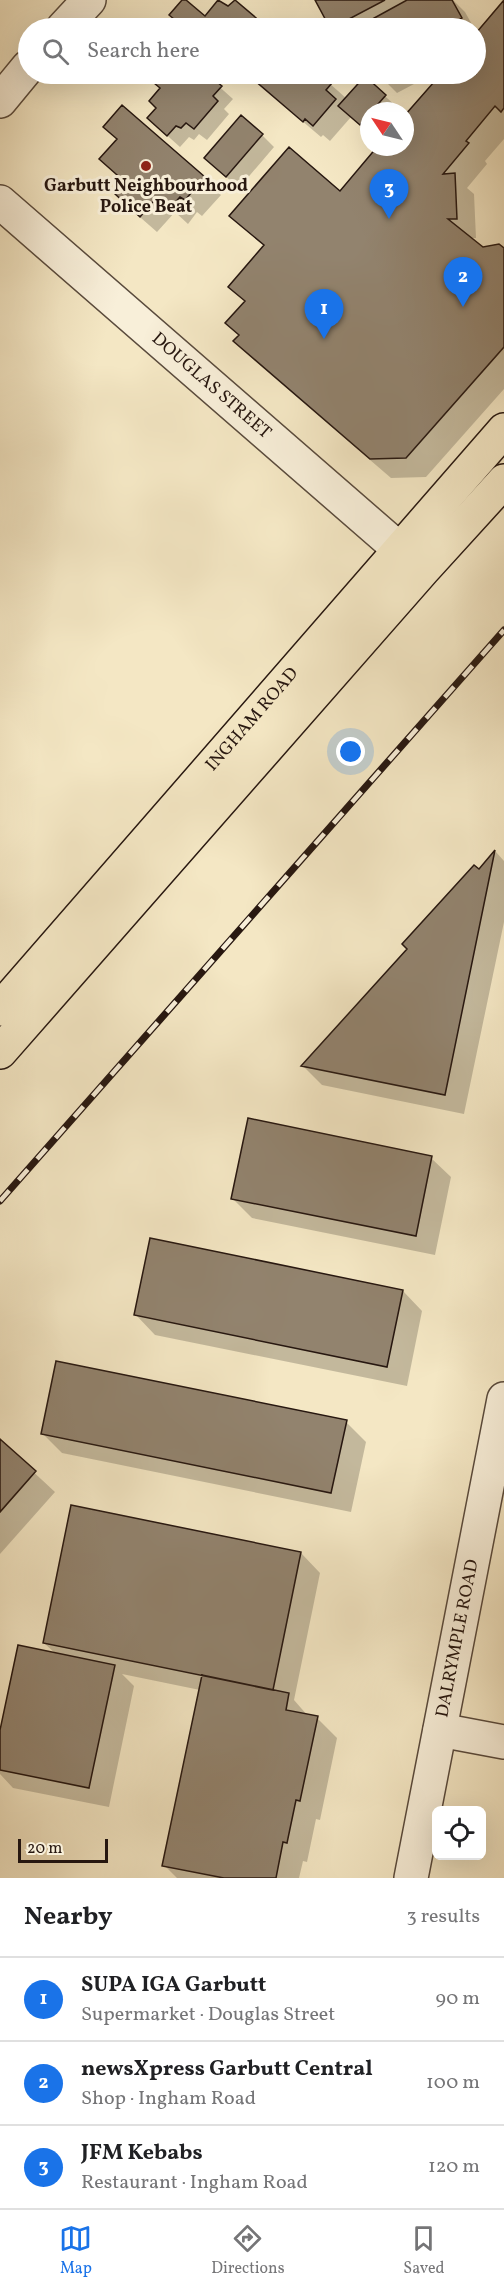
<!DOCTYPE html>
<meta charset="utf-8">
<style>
:root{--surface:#fff;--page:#f2f2f2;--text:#202124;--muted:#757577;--line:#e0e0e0;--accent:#1a73e8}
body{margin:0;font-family:Vollkorn,serif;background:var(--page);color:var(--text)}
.controls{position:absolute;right:18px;bottom:18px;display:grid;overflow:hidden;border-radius:9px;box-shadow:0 6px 24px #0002}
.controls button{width:54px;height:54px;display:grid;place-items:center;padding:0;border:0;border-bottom:2px solid var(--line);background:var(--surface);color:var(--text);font:30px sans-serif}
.compass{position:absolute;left:360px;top:102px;width:54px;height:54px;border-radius:50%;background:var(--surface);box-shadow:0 6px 24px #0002;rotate:305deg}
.scale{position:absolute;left:18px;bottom:15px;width:90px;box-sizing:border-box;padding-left:6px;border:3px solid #271710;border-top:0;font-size:16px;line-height:21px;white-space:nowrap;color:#271710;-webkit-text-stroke:4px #f8efd9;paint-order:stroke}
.you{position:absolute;left:351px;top:752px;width:21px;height:21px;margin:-15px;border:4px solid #fff;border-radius:50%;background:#1a73e8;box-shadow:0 0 0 9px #1a73e833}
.badge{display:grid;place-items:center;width:39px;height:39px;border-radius:50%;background:var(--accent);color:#fff;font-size:20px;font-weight:700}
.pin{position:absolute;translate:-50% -50px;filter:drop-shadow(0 2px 3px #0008)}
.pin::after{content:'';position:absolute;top:32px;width:21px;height:18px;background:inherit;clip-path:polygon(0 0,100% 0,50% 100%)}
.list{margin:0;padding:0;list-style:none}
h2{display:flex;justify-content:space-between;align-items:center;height:78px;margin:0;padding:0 24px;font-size:26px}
h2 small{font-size:20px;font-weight:400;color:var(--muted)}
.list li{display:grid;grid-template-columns:39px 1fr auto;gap:18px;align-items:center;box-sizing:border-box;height:84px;padding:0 24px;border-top:2px solid var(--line)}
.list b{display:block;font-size:22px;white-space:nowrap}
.list p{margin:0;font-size:20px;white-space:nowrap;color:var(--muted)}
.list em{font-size:20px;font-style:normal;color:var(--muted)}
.icon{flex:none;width:33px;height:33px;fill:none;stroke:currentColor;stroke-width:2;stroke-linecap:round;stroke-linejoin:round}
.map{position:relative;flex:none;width:504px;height:1878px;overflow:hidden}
.search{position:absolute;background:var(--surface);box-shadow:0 6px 24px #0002;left:18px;right:18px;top:18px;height:66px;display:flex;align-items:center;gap:15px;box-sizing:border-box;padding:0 21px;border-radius:33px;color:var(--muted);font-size:22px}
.sheet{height:330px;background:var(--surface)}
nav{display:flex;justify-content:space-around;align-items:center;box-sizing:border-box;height:84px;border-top:2px solid var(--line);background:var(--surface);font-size:16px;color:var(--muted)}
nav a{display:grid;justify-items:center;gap:3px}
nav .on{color:var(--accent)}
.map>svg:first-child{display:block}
</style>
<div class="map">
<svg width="504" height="1878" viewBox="0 0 504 1878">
<rect width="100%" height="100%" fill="#f4e7c4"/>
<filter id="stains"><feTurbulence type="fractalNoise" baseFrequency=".00333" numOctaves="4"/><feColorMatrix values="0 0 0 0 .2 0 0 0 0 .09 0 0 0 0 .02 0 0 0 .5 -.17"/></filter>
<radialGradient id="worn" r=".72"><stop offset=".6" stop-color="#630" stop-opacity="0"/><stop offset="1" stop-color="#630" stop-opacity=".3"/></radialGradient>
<path fill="#0003" d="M317,0H453L465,12L474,28H332Z
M234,1L266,28H185L171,15L205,18L228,8Z
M504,2V139L485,161L487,164L467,188L474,194L476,238H469L482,249L504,250V389L426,477L391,478L255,361L235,341L240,336L246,302L230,286L265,247L231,216L340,193L379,147H405V117L443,74H476V31L477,34Z
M165,74H205L233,99L224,109L229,114L207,140L199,134L194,140L189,137L180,147L161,130L158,108L162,88L156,83Z
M247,74H319L347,99L365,78L398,108L395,111H369V133L351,117L330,141L323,135L321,137Z
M378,74H433L397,93Z
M122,107L221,195L202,216L197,212L188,224L175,212L157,232L133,211L126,183Z
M262,135L274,147L239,188L218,170Z
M496,852L504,861V922L464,1114L322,1085L303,1066Z
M431,1158L451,1177L435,1255L252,1218L232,1198Z
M403,1291L422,1311L407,1386L155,1335L136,1315Z
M346,1422L366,1442L351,1512L62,1453L42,1433Z
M0,1441L55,1492L0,1554Z
M301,1553L320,1573L294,1700L308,1716L317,1718L337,1738L320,1820L316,1819L307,1862L303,1861L299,1878H177L164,1865L200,1690L122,1674L134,1686L109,1807L13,1788L0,1774V1737L56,1654L44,1643Z"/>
<path fill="#92836e" stroke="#271710" stroke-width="1.5" d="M182,0H186L205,16L218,0L228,6L235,0L268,28H199L194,24L190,28H185L169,15Z
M315,0H385L332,28H330Z
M407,0H452L462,18L444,28H356Z
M504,0V108L501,112L495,106L466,141L469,143L443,174L455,173L457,219H448L483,247L499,244L504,248V347L406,458L370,459L233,341L239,335L225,323L245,301L228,287L264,245L229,216L289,147L340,191L377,147H405V115L441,74H476V33Z
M163,74H207L222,86L213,96L218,101L194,129L186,123L181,128L176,126L167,136L147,118L156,108L149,101L160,88L154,83Z
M247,74H322L332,83L326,90L336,99L313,126L305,119L303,122Z
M365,76L386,95L372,111H369V114L360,125L338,106Z
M122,105L205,177L185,200L180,197L170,208L157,197L140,217L115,194L125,182L99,159L117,139L103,127Z
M241,115L263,134L226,177L204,158Z
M495,850L445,1095L301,1066L407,949L402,944L474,865L479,869Z
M248,1118L432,1156L416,1236L231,1199Z
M150,1238L403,1290L387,1367L134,1315Z
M56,1361L347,1420L331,1493L41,1434Z
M0,1439L36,1471L0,1512Z
M71,1505L301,1552L273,1690L43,1643Z
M18,1645L115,1665L89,1788L0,1770V1730Z
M202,1675L289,1693L286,1710L318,1716L300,1801L296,1800L287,1843L283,1842L276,1878H224L162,1866Z"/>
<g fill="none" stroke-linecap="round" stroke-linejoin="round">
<g stroke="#5a4b3d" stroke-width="36">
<g id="minor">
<path d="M63,28L89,0"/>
<path d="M0,101L28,67"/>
<path id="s1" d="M0,202L422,569"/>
<path d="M440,1730L504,1742"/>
<path id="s2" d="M411,1878L504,1399"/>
</g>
</g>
<g stroke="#271710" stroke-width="36">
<g id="major">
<path id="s3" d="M0,1009L504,430"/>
<path d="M0,1052L423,570L504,481"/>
</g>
</g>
<use href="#minor" stroke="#f8efd9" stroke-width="33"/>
<use href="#major" stroke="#f4e7c4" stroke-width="33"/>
<g stroke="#271710" stroke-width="7">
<path id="rail" d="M0,1201L504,630"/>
</g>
<use href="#rail" stroke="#f8efd9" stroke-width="4.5" stroke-dasharray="14" stroke-linecap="butt"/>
</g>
<circle fill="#8f2418" stroke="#f8efd9" stroke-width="2" cx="146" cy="166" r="6"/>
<g text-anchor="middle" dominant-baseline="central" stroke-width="6" stroke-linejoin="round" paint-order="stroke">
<g font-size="18" font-weight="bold" fill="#271710" stroke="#f8efd9">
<text x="146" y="186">Garbutt Neighbourhood<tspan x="146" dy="21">Police Beat</tspan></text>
</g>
<g font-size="18" fill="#271710" stroke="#f8efd9">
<text stroke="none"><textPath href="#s1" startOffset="280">DOUGLAS STREET</textPath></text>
<text stroke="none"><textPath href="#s3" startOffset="384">INGHAM ROAD</textPath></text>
<text stroke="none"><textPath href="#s2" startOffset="244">DALRYMPLE ROAD</textPath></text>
</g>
</g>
<rect width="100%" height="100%" filter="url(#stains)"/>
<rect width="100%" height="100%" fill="url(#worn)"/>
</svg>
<div class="controls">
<button><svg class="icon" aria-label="locate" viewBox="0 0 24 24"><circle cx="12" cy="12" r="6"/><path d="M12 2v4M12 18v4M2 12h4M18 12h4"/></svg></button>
</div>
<svg class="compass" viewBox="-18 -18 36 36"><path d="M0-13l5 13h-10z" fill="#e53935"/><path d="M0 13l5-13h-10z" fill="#757577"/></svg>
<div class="scale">20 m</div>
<div class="you"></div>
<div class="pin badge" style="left:324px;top:339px">1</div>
<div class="pin badge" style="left:463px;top:307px">2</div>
<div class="pin badge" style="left:389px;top:219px">3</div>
<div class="search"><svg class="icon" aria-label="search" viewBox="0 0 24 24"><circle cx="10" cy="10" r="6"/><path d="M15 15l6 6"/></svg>Search here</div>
</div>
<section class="sheet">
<h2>Nearby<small>3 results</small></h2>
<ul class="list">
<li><span class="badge">1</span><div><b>SUPA IGA Garbutt</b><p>Supermarket · Douglas Street</p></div><em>90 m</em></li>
<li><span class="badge">2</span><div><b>newsXpress Garbutt Central</b><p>Shop · Ingham Road</p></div><em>100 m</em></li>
<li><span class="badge">3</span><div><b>JFM Kebabs</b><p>Restaurant · Ingham Road</p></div><em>120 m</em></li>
</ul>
</section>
<nav>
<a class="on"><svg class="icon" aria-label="map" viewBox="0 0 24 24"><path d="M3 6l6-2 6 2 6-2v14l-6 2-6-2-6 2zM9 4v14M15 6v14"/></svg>Map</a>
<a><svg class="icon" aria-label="directions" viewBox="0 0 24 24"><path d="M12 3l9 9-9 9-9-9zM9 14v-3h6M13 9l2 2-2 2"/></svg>Directions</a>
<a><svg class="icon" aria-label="saved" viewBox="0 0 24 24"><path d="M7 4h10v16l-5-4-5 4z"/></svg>Saved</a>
</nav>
